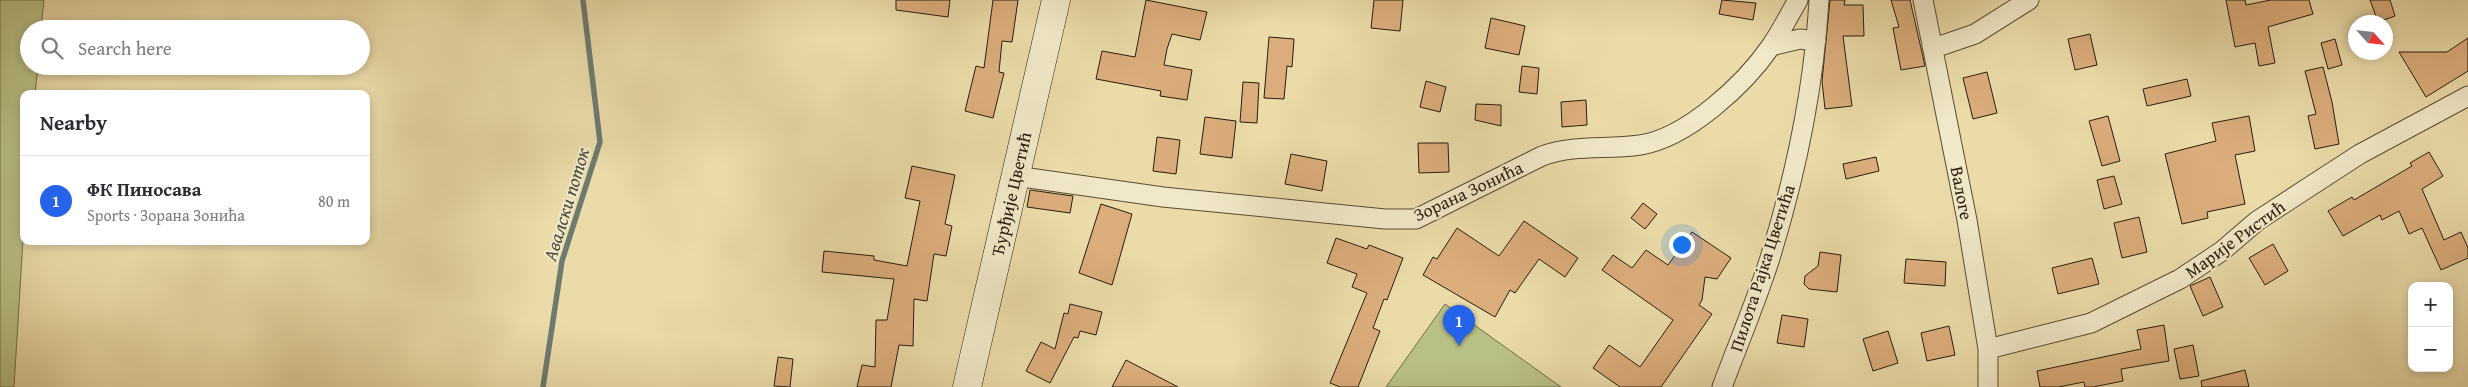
<!DOCTYPE html>
<meta charset="utf-8">
<style>
:root{--surface:#fff;--page:#f2f2f3;--text:#2b2b33;--muted:#7c7c81;--line:#e1e1e2;--accent:#2563eb}
body{margin:0;font-family:"Gentium Book Plus",serif;background:var(--page);color:var(--text)}
.controls{position:absolute;right:15px;bottom:15px;display:grid;overflow:hidden;border-radius:10px;box-shadow:0 2px 8px #0003}
.controls button{width:45px;height:45px;display:grid;place-items:center;padding:0;border:0;border-bottom:1px solid var(--line);background:var(--surface);color:var(--text);font:25px sans-serif}
.compass{position:absolute;left:2348px;top:15px;width:45px;height:45px;border-radius:50%;background:var(--surface);box-shadow:0 2px 8px #0003;rotate:117deg}
.you{position:absolute;left:1681px;top:244px;width:18px;height:18px;margin:-12px;border:4px solid #fff;border-radius:50%;background:#1a73e8;box-shadow:0 0 0 8px #1a73e833}
.badge{display:grid;place-items:center;width:32px;height:32px;border-radius:50%;background:var(--accent);color:#fff;font-size:16px;font-weight:700}
.pin{position:absolute;translate:-50% -41px;filter:drop-shadow(0 1px 2px #0008)}
.pin::after{content:'';position:absolute;top:26px;width:18px;height:15px;background:inherit;clip-path:polygon(0 0,100% 0,50% 100%)}
.list{margin:0;padding:0;list-style:none}
h2{display:flex;justify-content:space-between;align-items:center;height:65px;margin:0;padding:0 20px;font-size:21px}
h2 small{font-size:16px;font-weight:400;color:var(--muted)}
.list li{display:grid;grid-template-columns:32px 1fr auto;gap:15px;align-items:center;box-sizing:border-box;height:90px;padding:0 20px;border-top:1px solid var(--line)}
.list b{display:block;font-size:19px;white-space:nowrap}
.list p{margin:0;font-size:16px;white-space:nowrap;color:var(--muted)}
.list em{font-size:16px;font-style:normal;color:var(--muted)}
.icon{flex:none;width:28px;height:28px;fill:none;stroke:currentColor;stroke-width:2;stroke-linecap:round;stroke-linejoin:round}
.map{position:relative;flex:none;width:2468px;height:387px;overflow:hidden}
.search{position:absolute;background:var(--surface);box-shadow:0 2px 8px #0003;left:20px;top:20px;width:350px;height:55px;display:flex;align-items:center;gap:12px;box-sizing:border-box;padding:0 18px;border-radius:28px;color:var(--muted);font-size:19px}
.panel{position:absolute;background:var(--surface);box-shadow:0 2px 8px #0003;left:20px;top:90px;width:350px;height:155px;border-radius:10px}
.map>svg:first-child{display:block}
</style>
<div class="map">
<svg width="2468" height="387" viewBox="0 0 2468 387">
<rect width="100%" height="100%" fill="#eadba9"/>
<filter id="stains"><feTurbulence type="fractalNoise" baseFrequency=".004" numOctaves="4"/><feColorMatrix values="0 0 0 0 .2 0 0 0 0 .09 0 0 0 0 .02 0 0 0 .5 -.17"/></filter>
<radialGradient id="worn" r=".72"><stop offset=".6" stop-color="#630" stop-opacity="0"/><stop offset="1" stop-color="#630" stop-opacity=".3"/></radialGradient>
<path fill="#b9c086" stroke="#726e4a" d="M0,0H44L41,29H29V66H38L35,94H24V223L14,387H0Z
M1445,304L1561,387H1386Z"/>
<g fill="none" stroke-linecap="round" stroke-linejoin="round">
<path stroke="#6d7b6f" stroke-width="5.5" d="M543,387L562,261L600,142L583,0"/>
</g>
<path fill="#dbac7c" stroke="#2a1d0d" d="M896,0H950L948,17L896,10Z
M993,0H1018L1012,42L1002,41L999,72L1004,73L993,118L965,111L976,66L984,68Z
M1146,0L1207,12L1200,40L1172,34L1167,49L1164,65L1192,70L1187,100L1160,96L1161,91L1096,79L1102,51L1135,57Z
M1374,0H1403L1400,31L1371,28Z
M1722,0L1756,3L1753,20L1719,14Z
M1830,0H1845L1844,5H1863L1864,36H1843L1852,106L1825,109L1822,81Z
M1891,0H1910L1925,66L1901,70L1893,28L1899,27Z
M2226,0H2245L2246,5L2271,0H2309L2313,14L2268,27L2275,63L2259,66L2255,43L2235,47Z
M2370,0H2390L2395,16L2378,22Z
M1491,18L1525,26L1519,55L1485,48Z
M2090,34L2097,65L2075,70L2068,39Z
M1269,37L1294,39L1292,67L1287,66L1284,99L1264,98Z
M2468,38V71L2426,97L2399,52H2447Z
M2335,39L2342,65L2328,69L2321,43Z
M1522,66L1539,68L1537,94L1519,92Z
M2323,67L2332,102L2339,144L2315,149L2308,116L2316,114L2305,71Z
M1987,72L1997,113L1973,119L1963,78Z
M2187,79L2191,96L2147,106L2143,89Z
M1426,81L1446,87L1440,112L1420,107Z
M1243,82L1259,83L1257,123L1240,122Z
M1586,100L1587,125L1562,127L1561,102Z
M1476,104L1501,105V126L1475,120Z
M2108,116L2120,161L2102,166L2089,121Z
M2249,116L2255,151L2235,155L2245,204L2207,212L2208,218L2182,224L2165,154L2216,141L2212,123Z
M1205,117L1236,121L1232,158L1200,154Z
M1157,137L1180,140L1176,174L1153,171Z
M1418,143H1448L1449,172L1419,173Z
M2429,152L2443,176L2422,189L2444,240L2461,232L2468,248V258L2441,270L2422,228L2409,234L2399,211L2382,220L2380,215L2343,236L2328,211L2352,197L2354,200L2412,166L2410,163Z
M1291,154L1327,161L1322,191L1285,184Z
M1876,157L1879,171L1846,179L1843,164Z
M912,166L955,175L945,224L952,226L946,256L934,254L927,301L914,299L913,346L899,345L891,387H857L862,365L875,367L876,320H887L894,279L822,272L824,251L874,256V260L907,266L920,201L905,198Z
M2114,176L2122,204L2104,209L2097,180Z
M1030,190L1073,196L1070,213L1027,207Z
M1643,203L1657,214L1645,229L1631,218Z
M1101,204L1132,214L1112,285L1079,273Z
M2139,217L2147,252L2122,258L2114,223Z
M1524,221L1578,258L1565,277L1539,259L1515,293L1510,290L1495,317L1423,275L1433,257L1437,259L1457,228L1499,256Z
M1692,232L1731,258L1717,279L1705,277L1702,300L1699,305L1712,314L1661,387H1620L1593,368L1609,345L1640,367L1673,320L1602,270L1613,255L1632,268L1646,250L1668,265Z
M1336,238L1367,249L1369,245L1403,258L1387,300L1384,299L1373,328L1380,331L1358,387H1340L1330,383L1367,293L1352,287L1357,274L1327,263Z
M2273,244L2288,271L2265,285L2249,258Z
M1820,252L1841,255L1837,292L1809,289L1804,284L1805,276L1818,266Z
M2092,258L2099,284L2058,294L2052,268Z
M1906,259L1946,262L1945,286L1904,283Z
M2210,277L2223,307L2203,316L2190,286Z
M1070,304L1102,312L1096,335L1080,331L1078,338L1074,337L1050,383L1026,371L1041,342L1055,349L1064,313L1068,314Z
M1782,315L1808,319L1804,347L1777,343Z
M2164,325L2169,361L2121,369L2123,381L2093,387H2085L2084,382L2058,387H2040L2037,371L2141,349L2137,330Z
M1949,326L1955,355L1927,361L1921,333Z
M1888,331L1898,363L1873,371L1863,339Z
M2193,345L2199,376L2180,379L2174,349Z
M778,357L793,359L790,387L774,386Z
M1126,360L1178,387H1112Z
M2245,370L2249,387H2202L2201,381Z"/>
<g fill="none" stroke-linecap="round" stroke-linejoin="round">
<g stroke="#5a4c34" stroke-width="21">
<path id="street" d="M1923,0L1967,220L1988,349V387
M1771,46L1800,39L1816,41
M1934,48L1975,34L2029,0
M1015,176L1163,197L1385,219H1416L1542,156C1575,144 1606,150 1640,145C1687,138 1745,84 1771,46C1781,32 1789,15 1798,0
M1988,349L2091,323L2180,279L2222,251L2257,221L2306,189L2360,154L2468,96
M1722,387C1738,344 1756,302 1770,258C1796,174 1814,88 1819,0"/>
</g>
<g stroke="#2a1d0d" stroke-width="29">
<path id="secondary" d="M967,387L1056,0"/>
</g>
<use href="#street" stroke="#f1e8c7" stroke-width="19"/>
<use href="#secondary" stroke="#f1e8c7" stroke-width="28"/>
</g>
<g text-anchor="middle" dominant-baseline="central" stroke-width="4" stroke-linejoin="round" paint-order="stroke">
<g font-size="18" fill="#2a1d0d" stroke="#f1e8c7">
<text transform="translate(1468 191) rotate(-25)">Зорана Зонића</text>
<text transform="translate(1962 193) rotate(79)">Валоге</text>
<text transform="translate(1011 194) rotate(-77)">Ђурђије Цветић</text>
<text transform="translate(2235 239) rotate(-36)">Марије Ристић</text>
<text transform="translate(1762 268) rotate(-72)">Пилота Рајка Цветића</text>
</g>
<g font-size="19" font-style="italic" fill="#4c4c3e" stroke="#f1e8c7">
<text transform="translate(566 204) rotate(-73)">Авалски поток</text>
</g>
</g>
<rect width="100%" height="100%" filter="url(#stains)"/>
<rect width="100%" height="100%" fill="url(#worn)"/>
</svg>
<div class="controls">
<button>+</button>
<button>−</button>
</div>
<svg class="compass" viewBox="-18 -18 36 36"><path d="M0-13l5 13h-10z" fill="#e53935"/><path d="M0 13l5-13h-10z" fill="#7c7c81"/></svg>
<div class="you"></div>
<div class="pin badge" style="left:1459px;top:346px">1</div>
<div class="search"><svg class="icon" aria-label="search" viewBox="0 0 24 24"><circle cx="10" cy="10" r="6"/><path d="M15 15l6 6"/></svg>Search here</div>
<section class="panel">
<h2>Nearby<small></small></h2>
<ul class="list">
<li><span class="badge">1</span><div><b>ФК Пиносава</b><p>Sports · Зорана Зонића</p></div><em>80 m</em></li>
</ul>
</section>
</div>
